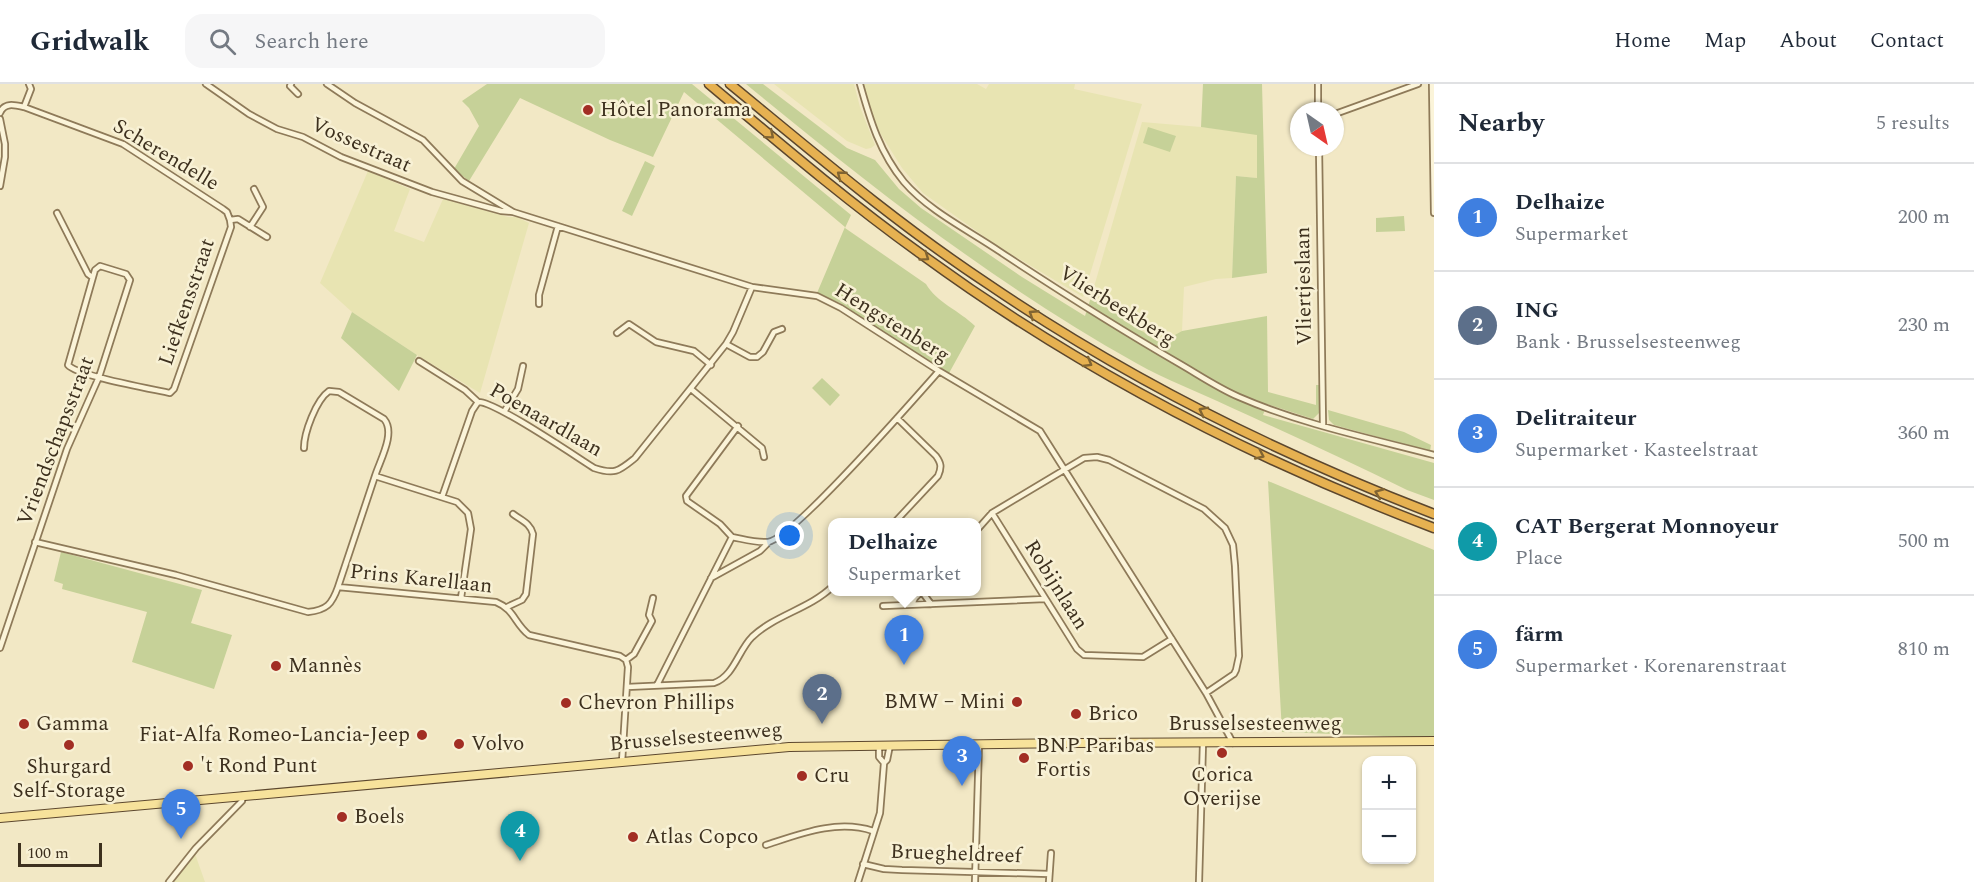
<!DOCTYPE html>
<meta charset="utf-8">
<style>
:root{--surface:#fff;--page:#f6f6f7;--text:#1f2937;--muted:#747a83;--line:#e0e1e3;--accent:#a22e24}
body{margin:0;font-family:Spectral,serif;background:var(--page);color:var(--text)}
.controls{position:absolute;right:18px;bottom:18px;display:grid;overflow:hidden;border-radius:12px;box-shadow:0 2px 4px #0004}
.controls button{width:54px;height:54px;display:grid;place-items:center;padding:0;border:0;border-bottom:2px solid var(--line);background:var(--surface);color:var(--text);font:30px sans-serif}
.compass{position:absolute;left:1290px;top:18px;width:54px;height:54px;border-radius:50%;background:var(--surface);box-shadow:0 2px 4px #0004;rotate:146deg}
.scale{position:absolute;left:18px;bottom:15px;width:84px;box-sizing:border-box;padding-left:6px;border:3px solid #3d301e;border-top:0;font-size:16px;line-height:21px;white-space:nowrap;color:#3d301e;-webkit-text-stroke:4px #f8f1d5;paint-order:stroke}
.you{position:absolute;left:790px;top:452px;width:21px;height:21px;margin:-15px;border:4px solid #fff;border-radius:50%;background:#1a73e8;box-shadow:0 0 0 9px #1a73e833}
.badge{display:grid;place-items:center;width:39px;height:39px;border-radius:50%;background:var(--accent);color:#fff;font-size:20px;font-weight:700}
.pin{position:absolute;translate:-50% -50px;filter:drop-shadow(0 2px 3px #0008)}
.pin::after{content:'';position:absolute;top:32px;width:21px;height:18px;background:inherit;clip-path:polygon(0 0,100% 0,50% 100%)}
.popup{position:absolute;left:828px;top:434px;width:153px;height:78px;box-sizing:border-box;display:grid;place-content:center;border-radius:12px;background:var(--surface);filter:drop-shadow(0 2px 4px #0005);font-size:20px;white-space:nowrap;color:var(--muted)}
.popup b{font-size:22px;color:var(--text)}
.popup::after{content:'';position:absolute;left:50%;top:100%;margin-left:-12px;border:12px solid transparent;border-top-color:var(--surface)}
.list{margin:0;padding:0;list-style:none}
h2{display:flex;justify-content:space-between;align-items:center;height:78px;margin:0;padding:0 24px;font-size:26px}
h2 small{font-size:20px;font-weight:400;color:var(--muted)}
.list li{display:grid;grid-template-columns:39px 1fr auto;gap:18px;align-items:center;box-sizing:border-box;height:108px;padding:0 24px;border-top:2px solid var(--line)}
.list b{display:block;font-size:22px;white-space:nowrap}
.list p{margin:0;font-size:20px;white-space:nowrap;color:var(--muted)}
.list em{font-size:20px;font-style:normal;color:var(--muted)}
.icon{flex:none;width:33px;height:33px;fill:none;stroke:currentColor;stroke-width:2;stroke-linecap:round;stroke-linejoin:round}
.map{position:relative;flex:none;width:1434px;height:798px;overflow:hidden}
header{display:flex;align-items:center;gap:36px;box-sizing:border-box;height:84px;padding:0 30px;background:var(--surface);border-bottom:2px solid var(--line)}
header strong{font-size:28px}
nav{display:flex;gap:33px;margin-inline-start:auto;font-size:21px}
.search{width:420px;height:54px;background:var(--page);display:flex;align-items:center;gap:15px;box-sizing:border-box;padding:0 21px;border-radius:18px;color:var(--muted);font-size:22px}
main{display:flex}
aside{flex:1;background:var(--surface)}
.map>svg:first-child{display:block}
</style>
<header>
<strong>Gridwalk</strong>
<div class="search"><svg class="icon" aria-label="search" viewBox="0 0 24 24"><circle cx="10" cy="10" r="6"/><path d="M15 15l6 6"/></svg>Search here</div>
<nav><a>Home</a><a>Map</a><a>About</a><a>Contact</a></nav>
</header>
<main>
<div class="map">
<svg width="1434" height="798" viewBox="0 0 1434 798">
<rect width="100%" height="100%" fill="#f2e8c5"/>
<path fill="#e8e4b2" d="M774,0H854L860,23L875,61L871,64L866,65L847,57Z
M863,0H977L986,5L989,0H1075L1074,5L1142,20L1083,213L999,163L923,109L902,84L875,41Z
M1142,38L1201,43L1257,50V94L1236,92L1232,194L1216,195L1184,203L1182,247L1160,259L1091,213Z
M368,87L410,105L394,147L424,158L443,115L508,133H517L529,139L480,309L417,271L352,228L320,199Z
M194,767L205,798H174Z"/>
<path fill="#c6d198" d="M487,0H692L851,131L845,144L926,200C936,218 960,227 975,242L948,291L840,219L817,209L845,143L684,8L653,73L610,56L520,14L469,97L454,85L479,42L469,24L462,17Z
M746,0H763L847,64L875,76L899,105L921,124L1022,193L1085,232L1091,213L1160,259L1182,247L1267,232L1268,308L1316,321V301H1320V328L1313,335L1267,320L1263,331L1434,379V416L1407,406C1348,377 1289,350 1230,323C1199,308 1166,296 1136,279C995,200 870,102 746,0Z
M1203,0H1262L1267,189L1232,194L1236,92L1257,94V51L1201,43Z
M1148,43L1176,52L1170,68L1143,59Z
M645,77L655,82L632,132L622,127Z
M1404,132L1405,147L1376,148V134Z
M352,228L417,271L399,307L341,254Z
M822,294L840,311L830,322L812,304Z
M1328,326L1404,348L1431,361L1430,367L1334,341L1329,336Z
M1268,397L1434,466V654L1282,648Z
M61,468L202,506L191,539L232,551L214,605L132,578L147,528L62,505L63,500L54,497Z"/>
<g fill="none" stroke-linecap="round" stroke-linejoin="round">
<g stroke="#8e7a59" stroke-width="8">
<path id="minor" d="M206,0L249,30L277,45L303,53L341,73L432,108L501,127L513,128
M291,0L290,2L298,10
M327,0L355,19L423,56L462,97L513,128L752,203L817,212L841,224L939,287L1040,347L1206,609L1233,659
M860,0C870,36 880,69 904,98C929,127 968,146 999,167C1058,206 1118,244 1180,280C1199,291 1218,304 1239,313C1301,340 1369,354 1434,371
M1318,0V27
M1432,0L1434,129
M24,23L31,5L29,0
M0,29C4,18 15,21 24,23L123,60L223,125L227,128L230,136L238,135L267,153
M1335,30L1418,0
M0,35L5,60V73L0,102
M1319,63L1323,341
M57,129L88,190L92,193
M250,143L263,123L254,105
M539,220V211L558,142
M617,249L629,240L656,258L694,267L711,281
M726,260L750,273H757L763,268L774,248L782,245
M419,277L465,306L478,318C493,316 575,372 594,384C615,391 619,387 635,374L726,260L733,248L752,203
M691,305L762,364L764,373
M504,328L518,305L523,282
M304,364C304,349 316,316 329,307L339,308L384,335C396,349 380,376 375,392
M442,413L472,327L478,318
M992,429L1077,565L1084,571L1143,573L1172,555
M895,438L938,392C942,383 941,379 936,372L897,334
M976,447L992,429L1084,374L1097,373L1109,376L1204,425L1225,444L1233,461L1235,482L1239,572L1236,586L1234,590L1206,609
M732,453L720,440L687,417L686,412L738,342
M35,458L176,491L308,528C327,526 332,520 338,503L496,518C515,526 514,539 529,551L620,572L626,576
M711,494L760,467L769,458
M338,503L375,392L457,418L468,429L471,445L461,514
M922,508L931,520
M912,520L915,514L921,508
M883,522L1045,515
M507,523L522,516L526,510L533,450C530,439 522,437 513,430
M0,564L67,365L99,293L130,196L126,190L100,182L95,186L68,281C77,292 152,305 170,309L174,305L231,143L230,136
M626,576L634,570L652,537L649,531L653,514
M657,601L732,453C743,455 757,459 768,458C792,455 916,313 939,287
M627,603L714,599C734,592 738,567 752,553C775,531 809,525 832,503
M879,661V673L884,679
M622,678L628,583L626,576
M766,761C800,750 837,735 873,747
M863,780L884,785L902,786L1049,790
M169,798L196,764L242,717L243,711
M858,798L880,729L884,679L887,676L890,661
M975,798L979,660
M1049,798L1051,769
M1199,798L1203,659"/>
</g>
<g stroke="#5c472e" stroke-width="10">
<path id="primary" d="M0,734L789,663L1078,659L1434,657"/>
</g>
<g stroke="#5c472e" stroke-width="11">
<path id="motorway" d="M709,0C778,58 847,117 921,170C1078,285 1252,375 1434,444
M730,0C814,69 897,140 988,200C1126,294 1278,370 1434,430"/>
</g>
<use href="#minor" stroke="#fbf4d9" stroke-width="4.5"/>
<use href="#primary" stroke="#f7e29b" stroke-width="8"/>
<use href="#motorway" stroke="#e6b151" stroke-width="8"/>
</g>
<defs><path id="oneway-chevron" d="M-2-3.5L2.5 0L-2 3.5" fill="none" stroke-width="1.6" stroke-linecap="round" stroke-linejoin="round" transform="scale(1.5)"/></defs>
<g stroke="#816432">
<use href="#oneway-chevron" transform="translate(770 51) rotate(40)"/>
<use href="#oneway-chevron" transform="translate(841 91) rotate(-142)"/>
<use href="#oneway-chevron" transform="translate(925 173) rotate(35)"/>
<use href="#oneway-chevron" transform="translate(1033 230) rotate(-147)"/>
<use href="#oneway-chevron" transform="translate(1088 279) rotate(31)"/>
<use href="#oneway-chevron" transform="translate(1203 327) rotate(-153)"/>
<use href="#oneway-chevron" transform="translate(1260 371) rotate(25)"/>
<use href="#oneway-chevron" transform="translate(1379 409) rotate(-158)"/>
</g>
<g fill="#a22e24" stroke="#f8f1d5" stroke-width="2">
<circle cx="588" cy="26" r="6"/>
<circle cx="276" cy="582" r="6"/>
<circle cx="1017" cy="618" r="6"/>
<circle cx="566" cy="619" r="6"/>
<circle cx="1076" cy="630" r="6"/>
<circle cx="24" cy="640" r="6"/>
<circle cx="422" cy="651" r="6"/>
<circle cx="459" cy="660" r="6"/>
<circle cx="69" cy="661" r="6"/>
<circle cx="1222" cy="669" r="6"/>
<circle cx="1024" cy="674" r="6"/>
<circle cx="188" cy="682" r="6"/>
<circle cx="802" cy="692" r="6"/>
<circle cx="342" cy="733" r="6"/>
<circle cx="633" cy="753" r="6"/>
</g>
<g text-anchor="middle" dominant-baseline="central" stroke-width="5" stroke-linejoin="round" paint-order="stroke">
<g font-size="21" fill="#3d301e" stroke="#f8f1d5" text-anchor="start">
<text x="600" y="26">Hôtel Panorama</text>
<text x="288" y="582">Mannès</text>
<text x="1005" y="618" text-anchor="end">BMW – Mini</text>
<text x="578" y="619">Chevron Phillips</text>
<text x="1088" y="630">Brico</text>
<text x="36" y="640">Gamma</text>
<text x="410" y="651" text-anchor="end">Fiat-Alfa Romeo-Lancia-Jeep</text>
<text x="471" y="660">Volvo</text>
<text x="1036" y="662">BNP Paribas<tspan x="1036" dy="24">Fortis</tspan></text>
<text x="200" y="682">'t Rond Punt</text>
<text x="69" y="683" text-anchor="middle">Shurgard<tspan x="69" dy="24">Self-Storage</tspan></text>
<text x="1222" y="691" text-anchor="middle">Corica<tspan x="1222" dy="24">Overijse</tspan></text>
<text x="814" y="692">Cru</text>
<text x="354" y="733">Boels</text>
<text x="645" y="753">Atlas Copco</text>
</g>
<g font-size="21" fill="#3d301e" stroke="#f8f1d5">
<text transform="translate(361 61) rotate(24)">Vossestraat</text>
<text transform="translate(166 71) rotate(31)">Scherendelle</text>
<text transform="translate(1304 202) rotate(-91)">Vliertjeslaan</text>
<text transform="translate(187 218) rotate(-71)">Liefkensstraat</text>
<text transform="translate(1117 222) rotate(32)">Vlierbeekberg</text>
<text transform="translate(892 239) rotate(32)">Hengstenberg</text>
<text transform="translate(546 336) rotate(30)">Poenaardlaan</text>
<text transform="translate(56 357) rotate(-69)">Vriendschapsstraat</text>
<text transform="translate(421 495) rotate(6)">Prins Karellaan</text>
<text transform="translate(1056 501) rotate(58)">Robijnlaan</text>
<text x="1255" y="640">Brusselsesteenweg</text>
<text transform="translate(696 653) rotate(-5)">Brusselsesteenweg</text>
<text transform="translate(956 770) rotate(2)">Bruegheldreef</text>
</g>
</g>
</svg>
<div class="controls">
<button>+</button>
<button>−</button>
</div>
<svg class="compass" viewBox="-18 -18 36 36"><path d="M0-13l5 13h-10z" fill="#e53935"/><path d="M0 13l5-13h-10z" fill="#747a83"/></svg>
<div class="scale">100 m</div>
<div class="you"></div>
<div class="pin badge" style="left:904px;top:581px;background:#3f7fe0">1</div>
<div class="popup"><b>Delhaize</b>Supermarket</div>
<div class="pin badge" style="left:822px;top:640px;background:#5c6f8a">2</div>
<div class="pin badge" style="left:962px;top:702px;background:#3f7fe0">3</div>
<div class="pin badge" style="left:520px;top:777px;background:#0f9aa8">4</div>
<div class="pin badge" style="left:181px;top:755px;background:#3f7fe0">5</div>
</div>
<aside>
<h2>Nearby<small>5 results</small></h2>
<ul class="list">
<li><span class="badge" style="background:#3f7fe0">1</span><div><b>Delhaize</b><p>Supermarket</p></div><em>200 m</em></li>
<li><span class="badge" style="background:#5c6f8a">2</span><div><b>ING</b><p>Bank · Brusselsesteenweg</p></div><em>230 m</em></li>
<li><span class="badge" style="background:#3f7fe0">3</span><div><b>Delitraiteur</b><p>Supermarket · Kasteelstraat</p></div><em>360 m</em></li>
<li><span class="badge" style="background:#0f9aa8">4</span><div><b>CAT Bergerat Monnoyeur</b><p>Place</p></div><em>500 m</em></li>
<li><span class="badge" style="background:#3f7fe0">5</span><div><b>färm</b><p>Supermarket · Korenarenstraat</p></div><em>810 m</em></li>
</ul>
</aside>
</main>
